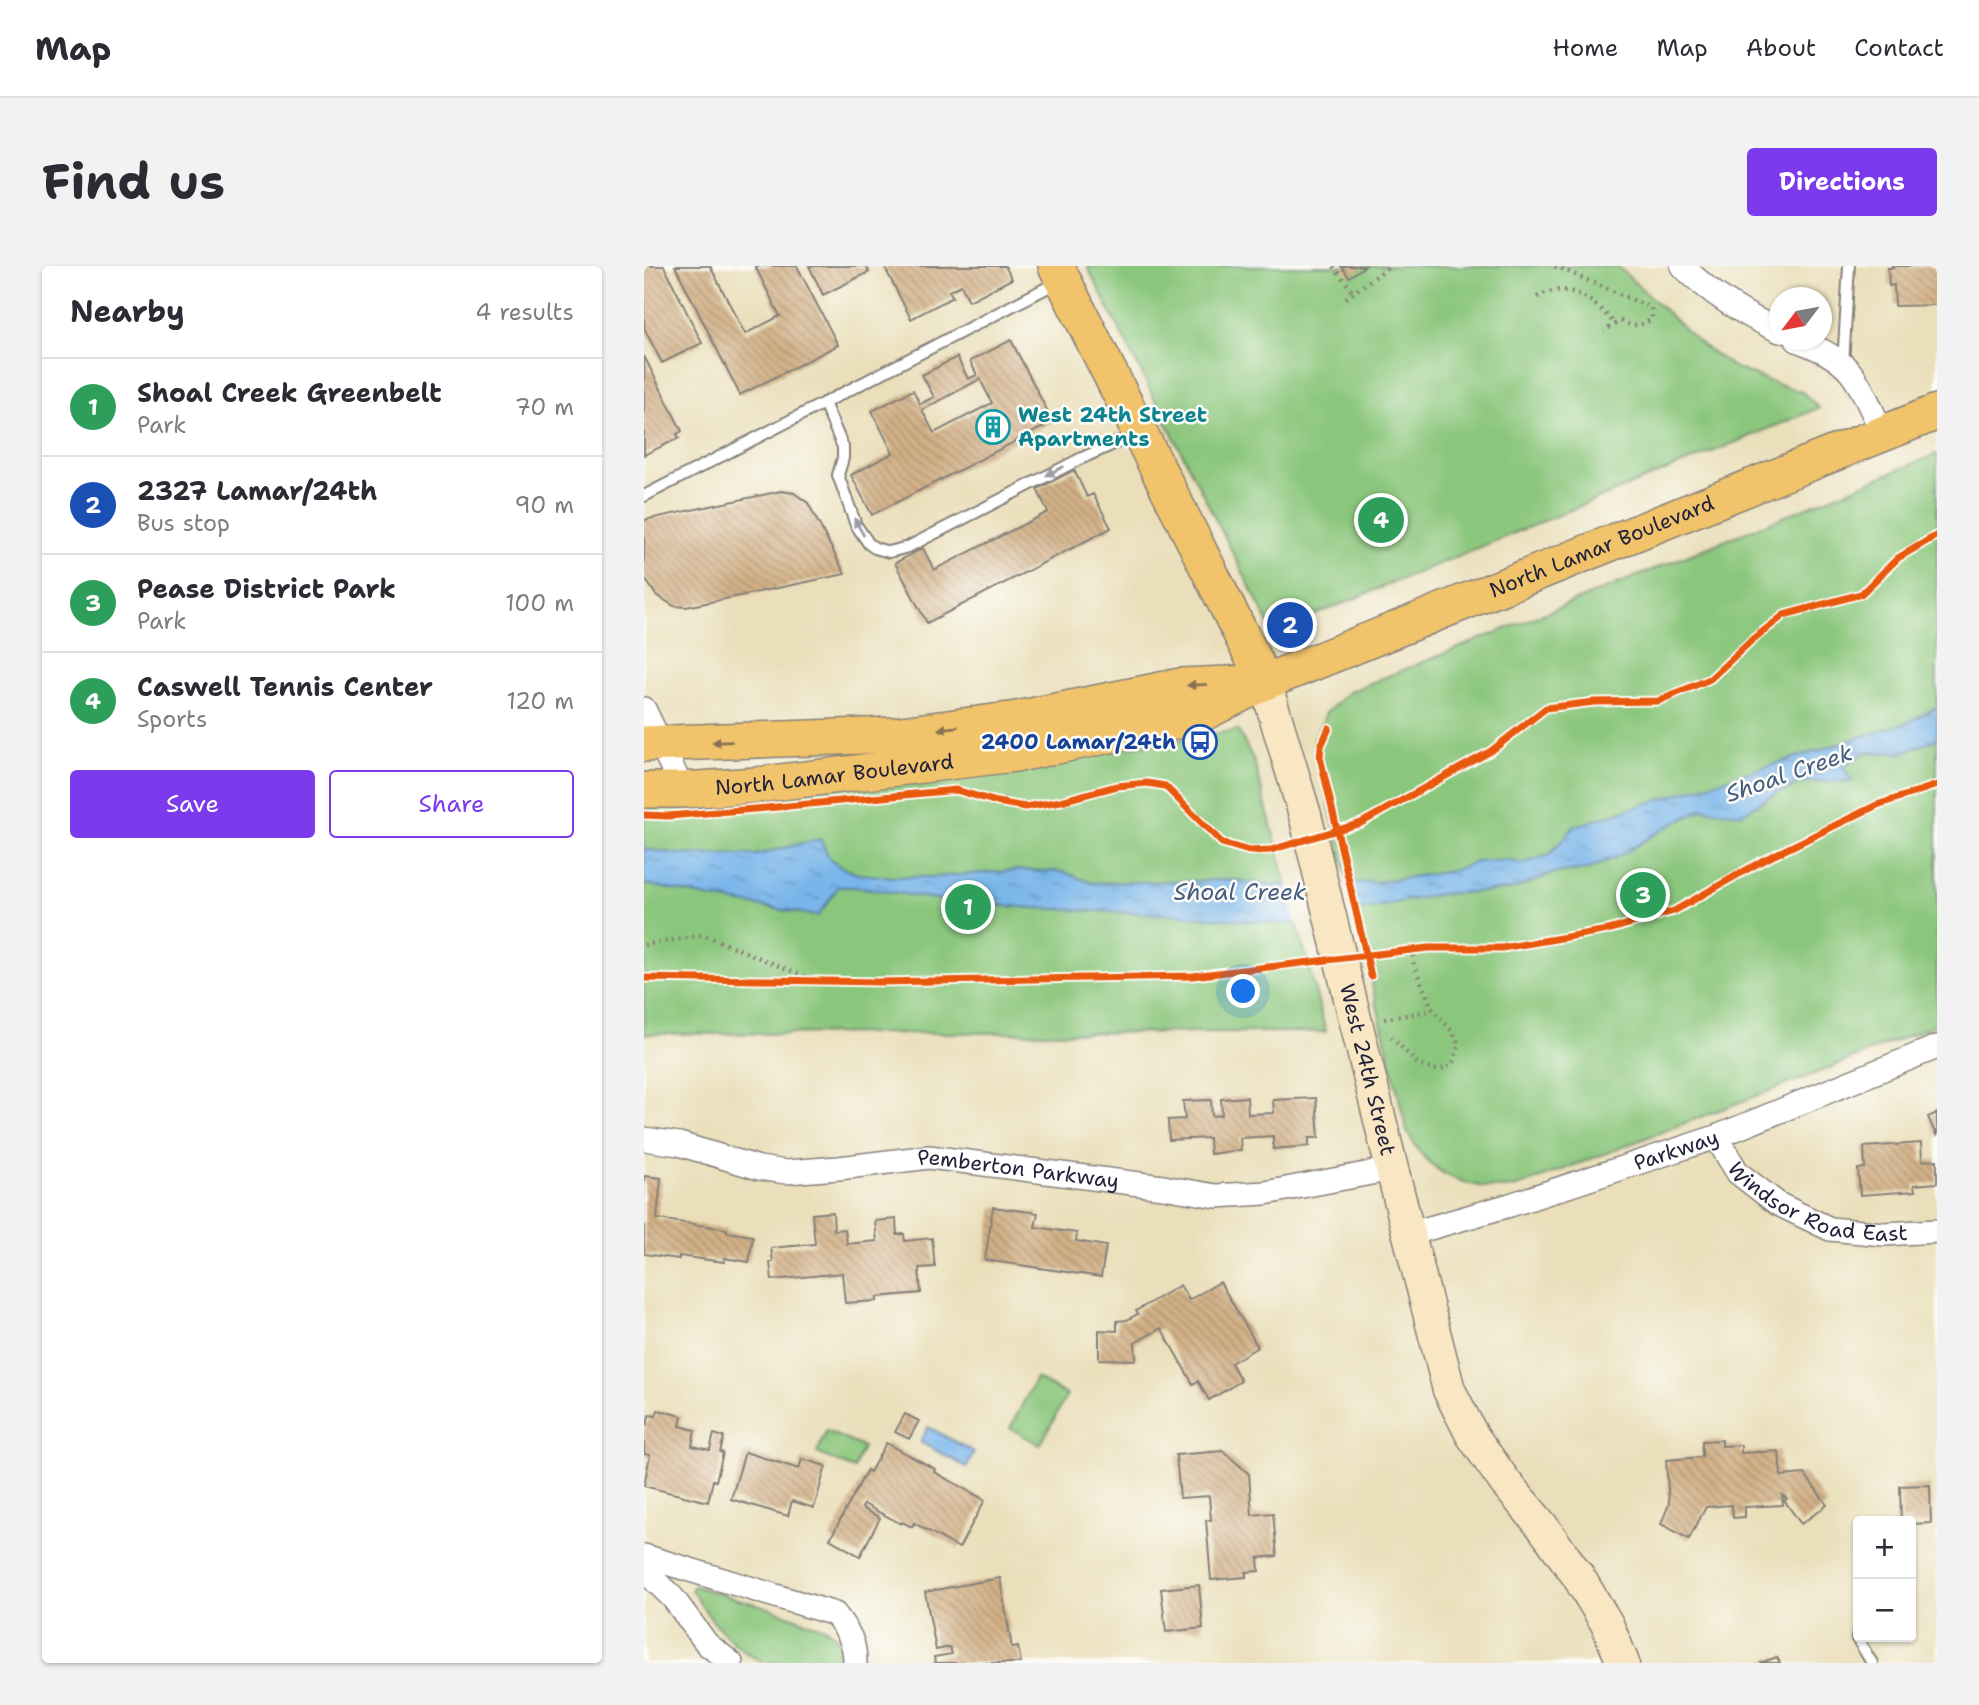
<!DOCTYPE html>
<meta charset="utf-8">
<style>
:root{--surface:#fff;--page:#f2f2f3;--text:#2b2b33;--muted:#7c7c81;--line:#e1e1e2;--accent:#7c3aed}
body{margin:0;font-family:"Shantell Sans",sans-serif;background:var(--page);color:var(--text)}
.controls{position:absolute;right:21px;bottom:21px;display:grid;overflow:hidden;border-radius:7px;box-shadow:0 2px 5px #0004}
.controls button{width:63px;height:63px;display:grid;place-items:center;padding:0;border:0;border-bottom:2px solid var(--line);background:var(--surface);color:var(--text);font:35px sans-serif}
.compass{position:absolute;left:1125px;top:21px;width:63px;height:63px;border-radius:50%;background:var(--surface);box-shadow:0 2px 5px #0004;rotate:238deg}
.you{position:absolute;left:600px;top:726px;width:24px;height:24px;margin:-18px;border:5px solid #fff;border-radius:50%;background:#1a73e8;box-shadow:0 0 0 10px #1a73e833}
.badge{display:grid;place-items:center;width:46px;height:46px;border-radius:50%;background:var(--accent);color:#fff;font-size:23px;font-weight:700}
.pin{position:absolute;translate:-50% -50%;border:4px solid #fff;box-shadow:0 2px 7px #0006}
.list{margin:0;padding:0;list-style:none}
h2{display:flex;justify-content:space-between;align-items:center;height:91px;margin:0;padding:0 28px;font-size:30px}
h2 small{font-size:23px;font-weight:400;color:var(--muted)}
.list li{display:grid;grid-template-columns:46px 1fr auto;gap:21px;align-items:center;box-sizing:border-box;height:98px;padding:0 28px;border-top:2px solid var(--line)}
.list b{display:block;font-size:26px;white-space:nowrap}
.list p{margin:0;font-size:23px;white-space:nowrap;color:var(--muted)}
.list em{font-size:23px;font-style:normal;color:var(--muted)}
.actions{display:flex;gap:14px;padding:21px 28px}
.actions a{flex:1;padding:16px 0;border:2px solid var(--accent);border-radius:7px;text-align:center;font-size:24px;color:var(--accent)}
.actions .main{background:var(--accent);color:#fff}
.map{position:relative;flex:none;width:1293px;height:1397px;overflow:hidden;border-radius:7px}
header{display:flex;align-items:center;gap:42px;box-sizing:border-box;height:98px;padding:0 35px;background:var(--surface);border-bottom:2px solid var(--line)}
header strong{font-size:33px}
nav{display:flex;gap:38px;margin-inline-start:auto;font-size:24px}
.intro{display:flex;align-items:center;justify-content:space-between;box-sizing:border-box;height:168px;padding:0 42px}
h1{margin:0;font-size:49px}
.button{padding:18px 32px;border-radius:7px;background:var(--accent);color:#fff;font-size:24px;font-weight:700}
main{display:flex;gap:42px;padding:0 42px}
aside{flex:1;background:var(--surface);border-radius:7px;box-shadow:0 2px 5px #0004}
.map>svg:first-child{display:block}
</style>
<header>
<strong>Map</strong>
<nav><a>Home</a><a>Map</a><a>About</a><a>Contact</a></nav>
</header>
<div class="intro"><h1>Find us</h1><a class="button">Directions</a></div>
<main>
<aside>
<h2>Nearby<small>4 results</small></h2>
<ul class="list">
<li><span class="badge" style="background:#2e9e5b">1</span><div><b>Shoal Creek Greenbelt</b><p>Park</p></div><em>70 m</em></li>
<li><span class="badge" style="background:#1a4fb4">2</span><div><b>2327 Lamar/24th</b><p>Bus stop</p></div><em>90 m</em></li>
<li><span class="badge" style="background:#2e9e5b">3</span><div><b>Pease District Park</b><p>Park</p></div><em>100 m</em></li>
<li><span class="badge" style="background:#2e9e5b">4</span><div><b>Caswell Tennis Center</b><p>Sports</p></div><em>120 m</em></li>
</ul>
<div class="actions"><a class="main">Save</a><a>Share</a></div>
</aside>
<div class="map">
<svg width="1293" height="1397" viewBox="0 0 1293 1397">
<defs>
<pattern id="water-ripples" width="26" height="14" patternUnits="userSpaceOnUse" patternTransform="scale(1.75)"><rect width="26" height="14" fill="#78b5ea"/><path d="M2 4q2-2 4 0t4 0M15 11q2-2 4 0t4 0" fill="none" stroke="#6293bf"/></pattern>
<pattern id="building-back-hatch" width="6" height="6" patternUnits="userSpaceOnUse" patternTransform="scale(1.75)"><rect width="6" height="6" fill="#d3b187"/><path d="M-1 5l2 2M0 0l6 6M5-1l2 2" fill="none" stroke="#ab9070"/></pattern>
</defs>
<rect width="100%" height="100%" fill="#fdfcf7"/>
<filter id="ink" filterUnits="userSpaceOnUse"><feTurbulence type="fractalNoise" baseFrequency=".0143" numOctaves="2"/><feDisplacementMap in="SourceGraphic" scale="14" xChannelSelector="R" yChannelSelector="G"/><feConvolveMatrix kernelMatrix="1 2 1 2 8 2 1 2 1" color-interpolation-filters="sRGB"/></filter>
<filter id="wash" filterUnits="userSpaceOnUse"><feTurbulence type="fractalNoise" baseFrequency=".00686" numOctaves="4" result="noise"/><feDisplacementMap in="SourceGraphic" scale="28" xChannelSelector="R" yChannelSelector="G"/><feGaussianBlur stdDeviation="1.57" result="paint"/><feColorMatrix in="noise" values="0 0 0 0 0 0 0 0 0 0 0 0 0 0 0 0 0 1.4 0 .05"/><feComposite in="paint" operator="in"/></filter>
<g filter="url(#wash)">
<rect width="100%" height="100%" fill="#eadfba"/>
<path fill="#8ac67c" stroke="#56745c" stroke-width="2" d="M443,0H973L1058,79L1089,101L1127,116L1158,126L1175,142L629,366Z
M1293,188V758L1170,808L873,921C839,925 801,916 778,889C772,882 768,873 763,866L670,474L682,447L704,426L996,309Z
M594,464L610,495L682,766L0,768V539L284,513Z
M392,1112L423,1129L396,1179L366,1162Z
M182,1165L219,1181L210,1203L173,1187Z
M50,1320L122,1341L183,1363C195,1372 202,1383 195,1397C180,1397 130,1397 119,1396C88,1383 64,1351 47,1324Z"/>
<path fill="url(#water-ripples)" stroke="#4d6c92" stroke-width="2" d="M1293,441V473L1258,487L1222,486L1199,500L1208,515L1160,516L1127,530L1098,548L1059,543L1021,562L977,589L945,603L910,607L867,624L797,628L644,658L536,649L389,642L312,636L214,621H194L174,650L73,633L0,618V583L36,588L112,589L176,573L186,594L199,602L214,608L248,611H290L376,604L420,606L448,617L590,614L624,619L733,616L808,605L832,596L865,594L878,598L905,589L931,560L1265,456Z
M284,1161L330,1186L323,1201L276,1176Z"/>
<path fill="#eadfba" d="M707,613L715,648L653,660L642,615Z"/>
<g id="blocks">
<path fill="url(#building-back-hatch)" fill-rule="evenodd" d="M0,0H20L58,77L18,97L0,62Z
M31,0H66L101,68L136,50L111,0H153L194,79L96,129Z
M165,0H222L225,6L179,29Z
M240,0H361L368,13L325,35L317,19L305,25L309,31L267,53Z
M697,0H721L705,11Z
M1248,0H1293V39L1251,40L1250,19L1245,20L1244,2H1249Z
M367,74L409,156L228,249L207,209L249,187L228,145L269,124L276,138L290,131L278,109L313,91L324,113L333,109L326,95ZM336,113L348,137L290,167L278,144Z
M0,90L38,165L33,168L35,172L0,189Z
M430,204L443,231L449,228L467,262L283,357L251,297L279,282L290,304L404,246L393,223Z
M137,225L150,227L164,237L201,308L42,341L30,340L12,329L0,311V254Z
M603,831L604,848L630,847L629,834L672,832L675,872H665V880L629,883V870L596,872L597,884L566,888L565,872L525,874L524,854L541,853L539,835L567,834L568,850L578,849L577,833Z
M1293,847V871L1284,851Z
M1277,877L1278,895L1293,894V917L1270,919L1271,925L1216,929L1214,903L1221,902L1220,881Z
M0,910L17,912L13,953L83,963V966L109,970L105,996L80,992V996L35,990V993L0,988Z
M349,941L394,947L391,961L433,967L432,975L462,980L457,1011L341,994Z
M189,946L190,964L201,963L203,978L233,975L231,955L252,953L253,969L260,968L261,975L288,972L291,1001L275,1002L277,1027L233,1031V1035L201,1037L198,1007L128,1014L126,996H129L127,982L171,978L168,948Z
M576,1016L614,1081L587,1097L597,1115L565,1134L554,1115L549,1118L517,1062L491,1077L492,1094L455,1093V1064L473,1065V1055L483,1054L494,1048L492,1045L536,1019L545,1034Z
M14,1144L38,1150L36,1160L51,1164L48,1180L66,1184L70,1168L80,1171L76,1186L79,1187L72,1215L69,1214L64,1236L0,1220L6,1189L0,1188V1157L3,1158L5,1149L12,1150Z
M261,1148L275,1155L265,1173L251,1166Z
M1078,1174V1180L1097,1179V1187L1135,1185L1137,1210L1161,1208L1183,1239L1157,1258L1140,1234L1143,1233L1138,1229L1139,1239L1101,1241V1251L1089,1252L1088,1239L1062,1241L1045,1273L1017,1258L1025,1238L1022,1194L1058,1191V1175Z
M242,1177L291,1203L290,1206L341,1234L315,1282L270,1257L268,1261L258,1256L257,1258L220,1238L218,1242L236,1252L216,1290L186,1273L223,1204L226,1206Z
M579,1185L605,1208L608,1249L629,1247L633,1290L614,1292L615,1305L602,1306V1311L567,1314L562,1254H567L565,1230L536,1232L532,1189Z
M101,1186L155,1203L158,1193L182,1200L170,1242L148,1235L144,1250L87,1233Z
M1286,1219L1287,1257L1267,1258V1255H1257L1256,1220Z
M356,1312L368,1382L374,1381L377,1397H291L290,1391L308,1388L306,1381L292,1384L281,1326Z
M555,1319L559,1362L522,1366L517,1323Z
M1133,1391L1136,1397H1116Z"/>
</g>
</g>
<g filter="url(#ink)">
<use href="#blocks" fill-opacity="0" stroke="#86807a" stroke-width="2"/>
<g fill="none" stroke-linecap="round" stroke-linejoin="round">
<g stroke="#86807a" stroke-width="14">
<path id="service" d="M1199,98L1205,0
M180,137L199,181V192L194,209L212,259L225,278L231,282L245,286L264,281L438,192L490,169
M0,230L416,15
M1214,1367L1213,1372L1228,1397"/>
</g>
<g stroke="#86807a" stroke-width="26">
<g id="minor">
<path d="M1038,0C1066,27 1100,49 1136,65"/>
<path d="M1153,74C1168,80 1184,86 1197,97C1216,111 1228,147 1239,168"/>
<path d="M0,443L39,524"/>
<path id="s1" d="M1072,871L1094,907L1134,938L1186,963L1240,968L1293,965"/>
<path id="s2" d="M0,873L35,878L115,902L142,906L195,902L285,891L519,921L572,930L621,927L748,903"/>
<path id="s3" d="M765,968L866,939L1072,871L1293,781"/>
<path d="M0,1290L191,1348C204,1366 211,1374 211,1397"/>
<path d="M0,1304L29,1332L63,1378L87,1397"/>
</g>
</g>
<g stroke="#86807a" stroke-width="35">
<g id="secondary">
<path id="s4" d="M621,416L661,549L748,903L805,1124L828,1169L861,1216L898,1260L934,1310L963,1358L979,1397"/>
</g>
</g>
<g stroke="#86807a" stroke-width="38">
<g id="primary">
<path d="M412,0L621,416"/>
<path d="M0,478L249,469L373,453L537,420L607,417"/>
<path id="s5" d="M0,524H39L112,519L379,487L549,452L621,416L1293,146"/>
</g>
</g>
<path stroke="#86807a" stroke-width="4.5" stroke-dasharray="2 5" stroke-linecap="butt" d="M690,0L709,27
M911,0L1007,42L1008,53C996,60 990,61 977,55L960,65
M893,31C926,13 949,34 971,58
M702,32L746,0
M0,679L60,669L167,713
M740,753L789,744
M747,771L775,799L790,804L802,803L809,796L815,780L809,766L789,744L770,700L768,684"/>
<use href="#service" stroke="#fff" stroke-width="10"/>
<use href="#minor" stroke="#fff" stroke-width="23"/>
<use href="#secondary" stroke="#f9e7c3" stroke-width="32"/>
<use href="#primary" stroke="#f1c36a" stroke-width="35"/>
<g stroke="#fdfcf7" stroke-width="11">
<path id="cycleway" d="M685,462L677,480L676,491L727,710
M0,549L24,550L123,542L312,524L353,536L381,541L417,535L473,520L503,517L521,520L578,577L605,585L627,584L717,557L847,485L902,442L950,436L1014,435L1066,413L1108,374L1140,349L1217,328L1254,292L1293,269
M0,712L236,716L549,710L784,682H858L964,664L1030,645L1118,595L1233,539L1293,519"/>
</g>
<use href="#cycleway" stroke="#e8590c" stroke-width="7"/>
</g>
<defs><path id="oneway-solid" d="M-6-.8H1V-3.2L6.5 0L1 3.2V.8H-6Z" transform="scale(1.75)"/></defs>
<g fill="#9c9ca7">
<use href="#oneway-solid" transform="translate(411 205) rotate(153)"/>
<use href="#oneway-solid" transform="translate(215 261) rotate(-119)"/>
</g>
<g fill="#8a7252">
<use href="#oneway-solid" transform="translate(553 419) rotate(177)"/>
<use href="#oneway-solid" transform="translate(304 462) rotate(173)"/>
<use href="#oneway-solid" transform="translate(78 476) rotate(178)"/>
</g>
</g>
<defs>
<g id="building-ring" transform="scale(1.75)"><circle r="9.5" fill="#fdfcf7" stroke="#0f9aa8" stroke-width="1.5"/><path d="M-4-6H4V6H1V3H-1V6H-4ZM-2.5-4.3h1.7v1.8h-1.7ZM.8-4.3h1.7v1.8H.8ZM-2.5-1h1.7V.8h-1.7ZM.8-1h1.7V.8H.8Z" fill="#0f9aa8"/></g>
<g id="bus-ring" transform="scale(1.75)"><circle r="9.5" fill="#fdfcf7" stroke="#1a4fb4" stroke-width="1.5"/><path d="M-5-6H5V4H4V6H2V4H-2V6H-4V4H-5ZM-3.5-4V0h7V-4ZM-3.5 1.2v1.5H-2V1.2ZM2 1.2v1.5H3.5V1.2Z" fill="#1a4fb4"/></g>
</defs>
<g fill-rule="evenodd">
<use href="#building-ring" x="349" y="161"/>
<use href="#bus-ring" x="556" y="476"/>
</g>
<g text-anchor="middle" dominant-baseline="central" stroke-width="5" stroke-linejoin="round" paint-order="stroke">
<g font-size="21" font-weight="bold" fill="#0d838f" stroke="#fdfcf7" text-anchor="start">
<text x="374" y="149">West 24th Street<tspan x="374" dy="24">Apartments</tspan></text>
</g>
<g font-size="21" fill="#22223b" stroke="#fdfcf7">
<text stroke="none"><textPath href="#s5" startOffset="998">North Lamar Boulevard</textPath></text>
<text stroke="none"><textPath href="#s5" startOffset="191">North Lamar Boulevard</textPath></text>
<text stroke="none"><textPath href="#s4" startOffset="401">West 24th Street</textPath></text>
<text stroke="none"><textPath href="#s3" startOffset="280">Parkway</textPath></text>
<text stroke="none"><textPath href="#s2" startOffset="380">Pemberton Parkway</textPath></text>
<text stroke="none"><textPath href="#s1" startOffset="130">Windsor Road East</textPath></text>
</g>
<g font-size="21" font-weight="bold" fill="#164399" stroke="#fdfcf7" text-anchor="end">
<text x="532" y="476">2400 Lamar/24th</text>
</g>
<g font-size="23" font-style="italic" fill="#445d81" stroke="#fdfcf7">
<text transform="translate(1145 507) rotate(-19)">Shoal Creek</text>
<text x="596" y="626">Shoal Creek</text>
</g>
</g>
</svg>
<div class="controls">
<button>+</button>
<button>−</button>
</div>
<svg class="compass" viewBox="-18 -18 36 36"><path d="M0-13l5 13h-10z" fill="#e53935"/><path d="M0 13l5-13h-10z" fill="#7c7c81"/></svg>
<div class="you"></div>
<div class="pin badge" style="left:324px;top:641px;background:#2e9e5b">1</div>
<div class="pin badge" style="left:646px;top:359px;background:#1a4fb4">2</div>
<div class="pin badge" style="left:999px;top:629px;background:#2e9e5b">3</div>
<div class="pin badge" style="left:737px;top:254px;background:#2e9e5b">4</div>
</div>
</main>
